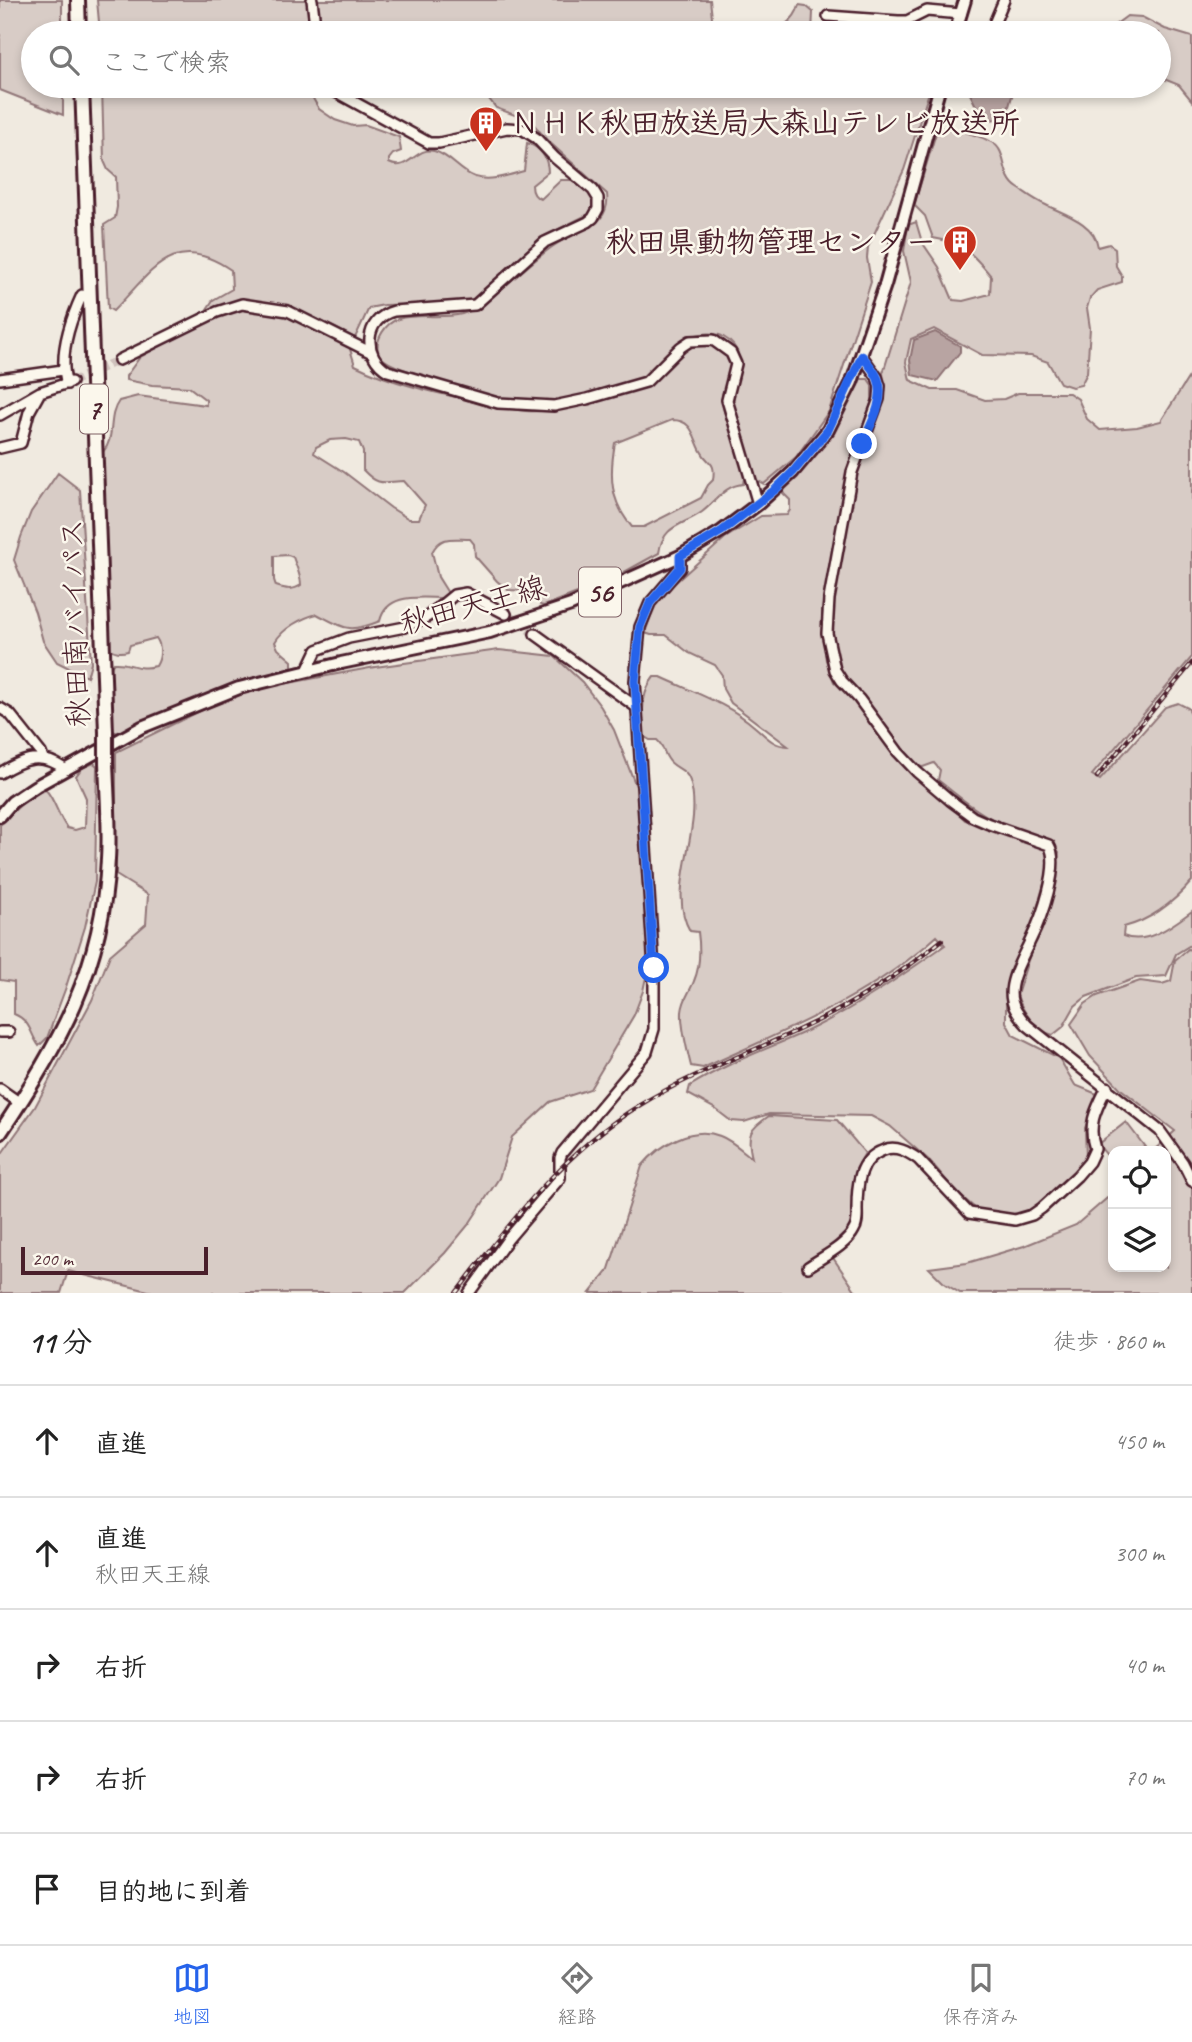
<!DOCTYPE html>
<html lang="ja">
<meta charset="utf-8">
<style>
:root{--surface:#fff;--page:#f2f2f2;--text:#222;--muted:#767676;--line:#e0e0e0;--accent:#2563eb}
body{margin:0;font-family:Caveat,"Klee One",sans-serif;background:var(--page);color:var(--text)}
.controls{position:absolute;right:21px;bottom:21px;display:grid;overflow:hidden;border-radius:14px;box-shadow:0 4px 10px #0003}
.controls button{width:63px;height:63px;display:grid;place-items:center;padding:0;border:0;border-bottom:2px solid var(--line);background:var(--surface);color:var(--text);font:35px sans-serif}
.scale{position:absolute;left:21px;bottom:18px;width:187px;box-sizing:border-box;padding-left:7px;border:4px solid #4a1f2b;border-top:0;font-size:19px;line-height:24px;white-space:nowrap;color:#4a1f2b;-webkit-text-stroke:5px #fbf7ec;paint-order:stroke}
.stop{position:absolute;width:21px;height:21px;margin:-16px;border:5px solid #2563eb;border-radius:50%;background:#fff}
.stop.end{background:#2563eb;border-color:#fff;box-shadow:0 2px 7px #0008}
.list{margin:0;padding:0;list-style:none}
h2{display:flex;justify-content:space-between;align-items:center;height:91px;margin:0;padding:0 28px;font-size:30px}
h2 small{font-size:23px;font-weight:400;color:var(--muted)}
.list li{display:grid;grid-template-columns:46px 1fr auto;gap:21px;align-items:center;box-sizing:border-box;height:112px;padding:0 28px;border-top:2px solid var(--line)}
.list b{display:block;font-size:26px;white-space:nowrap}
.list p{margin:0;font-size:23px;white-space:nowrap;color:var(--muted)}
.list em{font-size:23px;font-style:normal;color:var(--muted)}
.icon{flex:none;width:38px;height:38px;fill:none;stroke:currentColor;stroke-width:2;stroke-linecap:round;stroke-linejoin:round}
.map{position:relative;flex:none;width:1192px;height:1293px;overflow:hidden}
.search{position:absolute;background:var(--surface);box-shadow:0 4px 10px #0003;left:21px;right:21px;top:21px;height:77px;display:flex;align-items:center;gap:18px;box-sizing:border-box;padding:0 24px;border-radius:38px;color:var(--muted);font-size:26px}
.sheet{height:651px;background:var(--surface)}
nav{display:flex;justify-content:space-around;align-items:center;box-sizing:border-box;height:98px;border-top:2px solid var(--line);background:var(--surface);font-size:19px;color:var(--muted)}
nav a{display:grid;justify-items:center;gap:4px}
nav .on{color:var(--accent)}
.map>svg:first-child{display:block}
</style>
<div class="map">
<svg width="1192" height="1293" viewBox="0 0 1192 1293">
<rect width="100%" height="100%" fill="#f0eae0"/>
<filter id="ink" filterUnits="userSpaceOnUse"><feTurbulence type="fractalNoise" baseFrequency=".0143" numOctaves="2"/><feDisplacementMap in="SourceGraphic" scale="14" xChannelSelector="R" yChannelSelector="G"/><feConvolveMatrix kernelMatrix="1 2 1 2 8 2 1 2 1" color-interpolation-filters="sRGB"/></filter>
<g filter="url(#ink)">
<path fill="#d8ccc6" stroke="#917678" stroke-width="2" fill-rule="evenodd" d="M0,0H62V33H33V86H63V115L0,90Z
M97,0H307L310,12V33H100Z
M315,0H710L713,26L722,33H320Z
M799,5L806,6L813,12L812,33H765C780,30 795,21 799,5Z
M1127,16L1142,17L1165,29L1192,37V101L1179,85L1159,77V33H1104Z
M102,86H306L319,109L335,120L353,126L366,125L399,137L401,151L393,154L389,159V163C408,173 416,146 434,151C450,155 460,172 475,177C491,182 509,175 524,171L527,143C540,147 548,158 548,172L532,185C532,192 534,197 541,199L561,180H573L584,184L594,197L595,204L589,214L540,238L478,298L464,303L384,305L369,308L355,338C321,321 289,302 251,301C236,300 222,310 207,309L213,300L232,289L231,270C173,230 152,272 113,311L108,308L104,225L115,218L117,207L116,177L108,170L104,161Z
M479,86H931L904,170L868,247L867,258L871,282L829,411L796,457L764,484L755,479C748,455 739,432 734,408C728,384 756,355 722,336C716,333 708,333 701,334C669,339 665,367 639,380C629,385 615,387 604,390C574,399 541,406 510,402C486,398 452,386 429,377C416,373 382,365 378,352C375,339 386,323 398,319C418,313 442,319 462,314C486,308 530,261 555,245C565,238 595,225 600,219C606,212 608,202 607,194L547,140L531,121L496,108Z
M942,128C961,130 977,134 993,143C1008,152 1000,177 1018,188C1027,194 1036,201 1046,205C1064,214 1095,223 1098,247L1109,244L1115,248L1116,266L1122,276V282L1097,290L1090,298L1087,308L1090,328L1087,373L1081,385L1072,387L1060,383L1048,362L1031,356L982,355L934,329L911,339L906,362L910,380L932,390H957L985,400L1004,399L1018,393H1069L1078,399L1087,419L1100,430L1137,427L1161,421L1192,372V657L1092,775L1100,780L1165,707L1178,703L1188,708L1192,715V881C1174,902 1151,920 1124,927L1123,936C1147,946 1173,925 1192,911V944L1176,954L1166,976L1136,978L1086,997L1075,1006L1063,1027L1053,1035C1036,1031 1022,1011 1017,995L1055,875L1059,852C1045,832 1009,829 987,816C969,806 954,793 938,780L940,770L934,763L923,767L914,766L862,696L843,677L836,662L831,639L836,579L857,468L885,391L883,373L911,282L904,251L908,225L916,222L922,242L939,267L953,300L963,301L990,294L991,276C972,253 964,243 933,238L925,216L914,205L936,133Z
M245,308L275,312L297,318L349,346L355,365C395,385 441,394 484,403C498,405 513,410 526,411C557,413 587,403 616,395C630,392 645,389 656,379C682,356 706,318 733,366C731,376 722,388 722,397C722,427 751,452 743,484C723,486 717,501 702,512C683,526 663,524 659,553L608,581L544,606L540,605L531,591L508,590L497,581L475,556L474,544L470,539C452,539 441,535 432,552L438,577L448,593L443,598C420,598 387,592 380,621C348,634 344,628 317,614C302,618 283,628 275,642L278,649L292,661V666L286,671C227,685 174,707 120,734L113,731L110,668L114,663C132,662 136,671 156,666C161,658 162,646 156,638L130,645L128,651C120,653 115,652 108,648L103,452C116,437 107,417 119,401L138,396L206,405V400L189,387L152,385L126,380V376L140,357L225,311ZM672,420C693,420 693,436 701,451C708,465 716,460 713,480L708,485L701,498L644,527H632C610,501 609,476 615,443ZM346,439L359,442L363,452V470C379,487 383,482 404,481L425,505L419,519H409L391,508L344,472L314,453L316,447L330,440ZM288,555L293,557C296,566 301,575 301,585C293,591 285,589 276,586L274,580V556Z
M861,379H868L872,385V401L848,468L822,609V628L826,660L834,682L852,697L894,753L965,820L1045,849L1049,855V866L1030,933L1013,970L1006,995V1022L1013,1035L1059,1058L1075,1085L1097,1094V1100L1085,1128L1086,1158L1050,1197L1034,1210L1010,1217L975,1208L956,1192L931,1162L890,1126L871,1116L769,1114L744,1122L731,1121L714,1108L688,1094L690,1086C726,1063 768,1049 807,1031C857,1007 900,977 945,945L937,936C869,998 785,1030 703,1068L691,1066C687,1050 681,1027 682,1012C683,999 690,992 694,981C700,967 700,947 698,932L690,931C665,888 705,829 690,781C686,768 674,769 668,759C663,752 664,746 657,740H650L643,736C643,715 640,694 654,677H661C693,692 729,704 755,727C766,736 773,746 788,746L731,703L723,689L722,675L715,665L689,653L666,635H651L645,633L655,603L666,591L725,538L761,516L787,515L790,510V500L783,493L786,487L826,440L856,384Z
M58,473L80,490L91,663L87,677L57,662L43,641L35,612L14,560L21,537L31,512Z
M499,650L554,656L582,682L601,707L614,730L650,822L655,917L651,954L643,991L634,1015L590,1089L550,1102L512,1137L499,1178L469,1224L445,1253L405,1293H156L68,1271L61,1293H0V1156L35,1107L92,1000L110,955L146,924L148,895L116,875V752L206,708L239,695L267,687L375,667Z
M94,763L97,766L95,882L85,927L66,987L47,1038L39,1046C30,1034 31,1021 14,1014V982L0,980V825C12,813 29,794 46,790C55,800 58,816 67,828L75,830L85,827L86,798L76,776L82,768Z
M1188,949L1192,950V1293H960L945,1284L929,1268L967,1263L1024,1246L1076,1225L1113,1193V1267H1166V1151H1153L1175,1131L1121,1089L1090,1056L1071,1024L1085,1004L1097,996L1140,981L1162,984L1171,981L1175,960Z
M769,1116L837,1120L865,1153L856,1169L852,1227L827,1249L857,1293H590L609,1269L642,1166C659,1145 692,1125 720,1136C731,1140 742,1150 752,1158C746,1134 750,1129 769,1116Z
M1126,1122L1148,1151H1113V1163L1098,1144Z"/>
<path fill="#b8a4a2" stroke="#8c6f72" stroke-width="2" d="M978,86H1015L1007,113L1002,119L983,120L970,94Z
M935,332L960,346V352L937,381L912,375L910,360L914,340Z"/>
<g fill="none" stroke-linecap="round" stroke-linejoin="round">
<path stroke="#cfc1bc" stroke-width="9" stroke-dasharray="9 4.5" stroke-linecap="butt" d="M71,382L119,360
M506,614L535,634"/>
<g stroke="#4a1f2b" stroke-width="14">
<path id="minor" d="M312,0L316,33
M828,16L898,21H907L927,11L961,14
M990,33L1004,0
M325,86L429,143H439L507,128L522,129L536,138L555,158L593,190L598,198V209L593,218L588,222L545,242L475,305L394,311C364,319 362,356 388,371L498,403L554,406L587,399L646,382L681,347L690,341L713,340L731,353L736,364L727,400L758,504
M862,356L877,377L880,386L879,399L852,472L829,599L827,633L835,670L842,681L859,699L898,752L917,772L950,800L973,817L989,824L1049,845C1061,865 1041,919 1031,939C1023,957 1007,982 1012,1001C1014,1010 1021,1018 1027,1025L1160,1131L1183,1163L1192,1181
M119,360L217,312L242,304L288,311L370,352
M0,379L63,370
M67,384C58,356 70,321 82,295
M0,415L40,392L71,382
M0,448L21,443L29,412L39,394
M535,634L635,706
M307,671L317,650L349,638L405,627L427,617L454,595L466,593L506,614
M0,708L10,714L41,753L43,758
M0,773C25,758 40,752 65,769
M0,1032H9
M0,1089L20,1103
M808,1267C822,1257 846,1246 854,1230C858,1224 857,1216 857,1209C857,1186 858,1159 884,1150C896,1145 908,1152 918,1159L969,1213L1015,1220L1032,1215L1042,1208L1077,1176L1089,1162L1095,1149C1087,1125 1096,1109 1107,1087
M469,1293L508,1239L560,1178V1158L562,1153L647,1052L654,1029V968L635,681L640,627L650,603L680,568V556"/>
</g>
<g stroke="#4a1f2b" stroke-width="16">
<path id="major" d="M955,33L965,0
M0,816L12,802L36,786L142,727L239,688L341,663L490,632L571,605L680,556L722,531L758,504L793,472L828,430L852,382L885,285L940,86"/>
</g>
<g stroke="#4a1f2b" stroke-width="18">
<path id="highway" d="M78,0L79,33
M82,86L106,732
M0,1133C60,1044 103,968 108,859C110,827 107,794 106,762"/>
</g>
<use href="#minor" stroke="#fbf7ec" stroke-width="9"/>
<use href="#major" stroke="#fbf7ec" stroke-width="10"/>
<use href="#highway" stroke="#fbf7ec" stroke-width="12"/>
<g stroke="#4a1f2b" stroke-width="4.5">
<path id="rail" d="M1097,777L1192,663
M456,1293C510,1223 563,1152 640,1105C689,1075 742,1056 794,1032C847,1008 897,977 942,940"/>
</g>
<use href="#rail" stroke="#fbf7ec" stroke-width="2" stroke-dasharray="5" stroke-linecap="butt"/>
<g stroke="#4a1f2b" stroke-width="18" stroke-linecap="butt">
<path id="highway-bridge" d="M106,732V762"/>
</g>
<use href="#highway-bridge" stroke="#fbf7ec" stroke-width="12"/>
</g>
</g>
<g fill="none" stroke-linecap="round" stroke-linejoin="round" filter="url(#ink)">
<path stroke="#2563eb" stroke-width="9" d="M654,968L635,681L640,627L650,603L680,568V556L722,531L776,489L793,472L828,430L862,356C868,363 875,371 878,379C886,400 870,426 862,444"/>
</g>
<defs>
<g id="building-pin" transform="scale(1.75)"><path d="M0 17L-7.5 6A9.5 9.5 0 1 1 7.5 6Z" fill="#c8321e" stroke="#fbf7ec"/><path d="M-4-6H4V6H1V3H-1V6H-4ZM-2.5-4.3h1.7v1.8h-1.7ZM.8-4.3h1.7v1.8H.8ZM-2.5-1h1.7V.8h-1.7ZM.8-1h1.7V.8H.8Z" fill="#fff"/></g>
</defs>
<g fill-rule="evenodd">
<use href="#building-pin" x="486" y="123"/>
<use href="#building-pin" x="960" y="242"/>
</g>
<g text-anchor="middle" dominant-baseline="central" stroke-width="5" stroke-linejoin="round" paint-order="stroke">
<g fill="#fbf7ec" stroke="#7f6065" stroke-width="2">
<rect x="80" y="384.5" width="28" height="49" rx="5"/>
<rect x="579" y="567.5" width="42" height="49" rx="5"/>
</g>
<g font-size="28" font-weight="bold" fill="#4a1f2b">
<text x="94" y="409">7</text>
<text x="600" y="592">56</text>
</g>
<g font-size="30" font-weight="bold" fill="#4a1f2b" stroke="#fbf7ec" text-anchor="start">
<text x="510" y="123">ＮＨＫ秋田放送局大森山テレビ放送所</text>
<text x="936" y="242" text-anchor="end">秋田県動物管理センター</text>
</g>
<g font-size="30" fill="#4a1f2b" stroke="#fbf7ec">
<text transform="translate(473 605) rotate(-15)">秋田天王線</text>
<text transform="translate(75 623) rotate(-92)">秋田南バイパス</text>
</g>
</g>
</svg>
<div class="controls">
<button><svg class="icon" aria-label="locate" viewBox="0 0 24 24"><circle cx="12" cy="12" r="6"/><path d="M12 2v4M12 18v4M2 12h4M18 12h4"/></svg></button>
<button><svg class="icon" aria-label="layers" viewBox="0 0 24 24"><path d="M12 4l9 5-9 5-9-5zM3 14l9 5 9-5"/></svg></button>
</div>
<div class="scale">200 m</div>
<div class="stop" style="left:654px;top:968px"></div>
<div class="stop end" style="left:862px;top:444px"></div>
<div class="search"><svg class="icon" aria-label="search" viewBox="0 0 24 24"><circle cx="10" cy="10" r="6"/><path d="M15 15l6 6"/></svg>ここで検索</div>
</div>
<section class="sheet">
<h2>11 分<small>徒歩 · 860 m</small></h2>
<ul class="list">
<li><svg class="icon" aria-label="ahead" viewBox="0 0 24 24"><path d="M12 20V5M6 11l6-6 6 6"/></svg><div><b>直進</b></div><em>450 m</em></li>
<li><svg class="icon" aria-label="ahead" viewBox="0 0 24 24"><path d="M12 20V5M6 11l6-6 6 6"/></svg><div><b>直進</b><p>秋田天王線</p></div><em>300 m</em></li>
<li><svg class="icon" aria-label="right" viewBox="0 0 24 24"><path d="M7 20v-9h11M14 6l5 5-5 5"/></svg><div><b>右折</b></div><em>40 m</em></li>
<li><svg class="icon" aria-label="right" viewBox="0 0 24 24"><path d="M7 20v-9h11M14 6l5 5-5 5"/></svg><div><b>右折</b></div><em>70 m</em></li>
<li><svg class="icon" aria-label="arrive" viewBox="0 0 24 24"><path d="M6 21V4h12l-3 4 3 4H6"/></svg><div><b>目的地に到着</b></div></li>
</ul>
</section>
<nav>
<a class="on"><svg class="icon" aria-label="map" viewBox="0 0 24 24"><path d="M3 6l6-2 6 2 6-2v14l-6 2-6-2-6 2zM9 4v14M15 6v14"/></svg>地図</a>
<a><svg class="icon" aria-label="directions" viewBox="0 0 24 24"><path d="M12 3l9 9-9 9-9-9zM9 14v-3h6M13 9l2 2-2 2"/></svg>経路</a>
<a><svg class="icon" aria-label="saved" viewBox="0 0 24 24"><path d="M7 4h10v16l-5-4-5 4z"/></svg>保存済み</a>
</nav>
